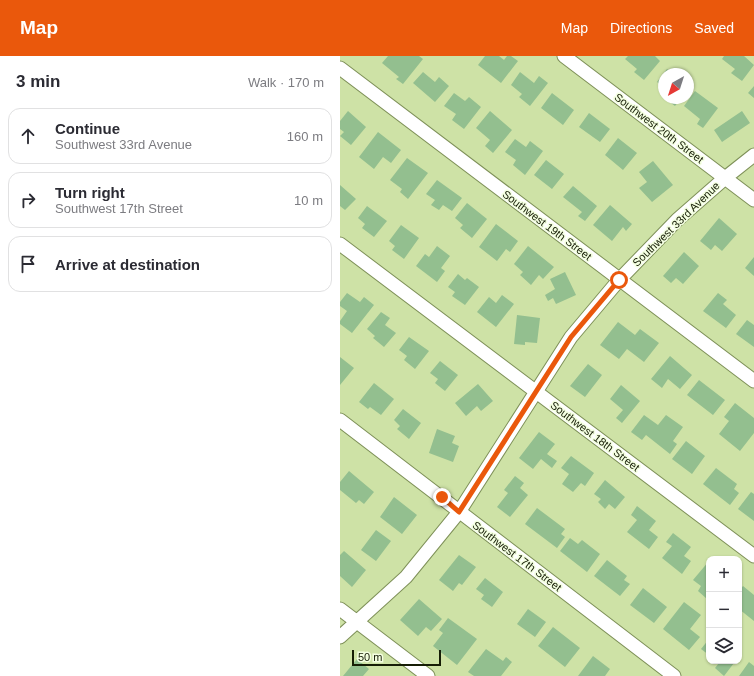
<!DOCTYPE html>
<meta charset="utf-8">
<style>
:root{--surface:#fff;--page:#f2f2f3;--text:#2b2b33;--muted:#7c7c81;--line:#e1e1e2;--accent:#ea580c}
body{margin:0;font-family:Arial,sans-serif;background:var(--page);color:var(--text)}
.controls{position:absolute;right:12px;bottom:12px;display:grid;overflow:hidden;border-radius:8px;box-shadow:0 1px 3px #0004}
.controls button{width:36px;height:36px;display:grid;place-items:center;padding:0;border:0;border-bottom:1px solid var(--line);background:var(--surface);color:var(--text);font:20px sans-serif}
.compass{position:absolute;left:318px;top:12px;width:36px;height:36px;border-radius:50%;background:var(--surface);box-shadow:0 1px 3px #0004;rotate:219deg}
.scale{position:absolute;left:12px;bottom:10px;width:89px;box-sizing:border-box;padding-left:4px;border:2px solid #161d06;border-top:0;font-size:11px;line-height:14px;white-space:nowrap;color:#161d06;-webkit-text-stroke:3px #f4ffe1;paint-order:stroke}
.stop{position:absolute;width:12px;height:12px;margin:-9px;border:3px solid #ea580c;border-radius:50%;background:#fff}
.stop.end{background:#ea580c;border-color:#fff;box-shadow:0 1px 4px #0008}
.list{margin:0;padding:0;list-style:none}
h2{display:flex;justify-content:space-between;align-items:center;height:52px;margin:0;padding:0 16px;font-size:17px}
h2 small{font-size:13px;font-weight:400;color:var(--muted)}
.list li{display:grid;grid-template-columns:26px 1fr auto;gap:12px;align-items:center;box-sizing:border-box;height:56px;margin:0 8px 8px;padding:0 8px;border:1px solid var(--line);border-radius:12px}
.list b{display:block;font-size:15px;white-space:nowrap}
.list p{margin:0;font-size:13px;white-space:nowrap;color:var(--muted)}
.list em{font-size:13px;font-style:normal;color:var(--muted)}
.icon{flex:none;width:22px;height:22px;fill:none;stroke:currentColor;stroke-width:2;stroke-linecap:round;stroke-linejoin:round}
.map{position:relative;flex:none;width:414px;height:620px;overflow:hidden}
header{display:flex;align-items:center;gap:24px;box-sizing:border-box;height:56px;padding:0 20px;background:var(--accent);color:#fff}
header strong{font-size:19px}
nav{display:flex;gap:22px;margin-inline-start:auto;font-size:14px}
main{display:flex}
aside{flex:1;background:var(--surface)}
.map>svg:first-child{display:block}
</style>
<header>
<strong>Map</strong>
<nav><a>Map</a><a>Directions</a><a>Saved</a></nav>
</header>
<main>
<aside>
<h2>3 min<small>Walk · 170 m</small></h2>
<ul class="list">
<li><svg class="icon" aria-label="ahead" viewBox="0 0 24 24"><path d="M12 20V5M6 11l6-6 6 6"/></svg><div><b>Continue</b><p>Southwest 33rd Avenue</p></div><em>160 m</em></li>
<li><svg class="icon" aria-label="right" viewBox="0 0 24 24"><path d="M7 20v-9h11M14 6l5 5-5 5"/></svg><div><b>Turn right</b><p>Southwest 17th Street</p></div><em>10 m</em></li>
<li><svg class="icon" aria-label="arrive" viewBox="0 0 24 24"><path d="M6 21V4h12l-3 4 3 4H6"/></svg><div><b>Arrive at destination</b></div></li>
</ul>
</aside>
<div class="map">
<svg width="414" height="620" viewBox="0 0 414 620">
<rect width="100%" height="100%" fill="#cee2a6"/>
<path fill="#93bf8f" d="M48,0H79L83,3L63,28L56,23L59,21L42,7Z
M145,0H159L164,4L167,0H171L178,5L161,27L138,9Z
M288,0H315L320,5L304,24L294,16L297,13L285,3Z
M384,0H404L414,9L402,25L391,17L395,13L382,3Z
M327,13L333,18H324V31L317,26Z
M83,16L95,26L99,21L109,30L95,46L73,27Z
M180,16L194,27L199,20L208,27L190,50L179,41L182,38L171,29Z
M348,23L353,27L348,34Z
M414,30V42L408,37Z
M355,35L378,52L363,72L357,68L360,63L344,50Z
M114,37L125,45L129,41L141,51L124,73L112,64L116,58L104,50Z
M212,37L234,54L223,69L201,52Z
M329,42H341L335,50L327,44Z
M8,55L26,71L11,89L0,80L4,76L0,73V65Z
M150,55L172,74L153,97L145,90L150,84L136,72Z
M402,55L410,67L382,86L374,74Z
M249,57L270,73L260,86L239,71Z
M38,76L61,94L51,107L43,101L34,113L19,101Z
M278,82L297,97L283,114L265,99Z
M175,83L186,91L190,85L203,95L185,119L173,109L176,104L165,96Z
M67,102L88,117L68,143L60,136L62,133L50,124Z
M206,104L224,118L212,133L194,119Z
M313,105L333,129L312,146L299,132L307,126L299,116Z
M97,124L122,142L112,155L103,149L99,154L91,149L95,144L86,138Z
M0,129L16,143L5,154L0,150Z
M233,130L257,150L245,165L238,160L242,156L223,141Z
M127,147L147,163L132,182L120,172L123,169L115,162Z
M270,149L292,168L286,175L283,171L272,185L253,169Z
M27,150L47,165L34,181L22,172L25,168L18,162Z
M379,162L397,178L382,195L375,189L371,194L360,185Z
M156,168L178,185L170,196L166,193L157,205L139,191Z
M61,169L79,182L64,203L52,194L55,190L49,185Z
M97,190L110,200L101,212L105,215L97,226L76,210L85,198L89,201Z
M188,190L214,211L203,223L199,219L191,229L180,219L183,216L174,208Z
M344,196L359,210L343,228L336,222L331,227L323,220Z
M414,201V220L405,212Z
M225,216L236,239L216,248L213,242L208,245L205,239L215,233L210,223Z
M118,218L125,224L127,222L139,231L125,249L112,240L115,236L108,231Z
M7,237L20,246L24,241L34,249L12,277L0,268V265L7,255L0,250V246Z
M378,237L387,244L383,248L396,259L386,272L363,255Z
M162,239L174,248L156,271L137,256L149,241L156,247Z
M41,256L50,262L45,269L56,277L44,291L33,282L35,280L27,273Z
M177,259L200,262L197,287L185,286V289L174,288Z
M407,264L414,269V291L396,278Z
M278,266L295,279L300,273L319,287L304,306L287,293L279,303L260,289Z
M69,281L89,295L75,313L64,304L67,300L59,294Z
M330,300L352,319L340,333L328,323L322,332L311,323Z
M0,301L14,312L0,329Z
M100,305L118,319L105,335L95,327L98,323L90,317Z
M248,308L262,319L245,341L230,330Z
M359,324L385,344L373,359L347,339Z
M34,327L54,343L41,359L30,351L28,353L19,346Z
M138,328L153,345L141,355L137,350L126,360L115,347Z
M281,329L300,345L282,367L276,362L283,354L270,343Z
M395,347L414,362V377L400,395L379,378L389,365L384,361Z
M63,353L81,367L69,383L57,373L60,370L54,364Z
M304,359L318,369L326,359L343,371L333,385L337,388L330,398L306,379L302,384L291,376Z
M97,373L115,380L112,387L119,390L113,406L89,397Z
M199,376L215,388L207,398L217,405L212,412L201,403L193,413L179,402Z
M346,385L365,400L352,418L332,403Z
M231,400L254,417L245,430L241,427L233,436L222,428L229,418L221,412Z
M376,412L397,428L394,433L399,437L390,449L363,428Z
M9,415L34,436L24,448L19,444L16,447L0,434V426Z
M175,420L184,427L180,432L188,439L170,461L157,451L168,437L164,434Z
M265,424L285,441L275,453L269,448L265,453L258,446L261,443L254,438Z
M411,436L414,438V465L398,453Z
M54,441L77,459L62,478L40,461Z
M297,450L316,465L309,474L318,481L309,493L287,476L297,464L291,459Z
M197,452L225,473L221,478L225,481L217,492L185,468Z
M36,474L51,485L36,505L21,494Z
M333,477L351,491L344,500L351,505L342,518L322,502L332,490L326,486Z
M230,482L238,488L242,484L260,498L247,516L220,495Z
M4,495L26,514L12,531L0,520V499Z
M119,499L136,511L122,529L119,527L113,535L99,524Z
M267,504L287,520L284,524L290,528L280,540L254,520Z
M369,505V541L367,543L358,535L361,530L353,524Z
M145,522L163,536L152,551L141,543L144,539L136,533Z
M403,530L414,539V565L399,553V535Z
M303,532L327,551L314,567L290,549Z
M79,543L102,563L91,575L86,571L78,580L60,564Z
M344,546L361,559L350,573L360,581L349,594L323,573Z
M188,553L206,566L195,581L177,568Z
M108,562L137,583L117,609L93,590L103,577L99,574Z
M213,571L240,592L225,611L198,590Z
M369,583V599L361,593Z
M146,593L163,605L166,601L172,606L161,620H134L128,616Z
M253,600L270,613L265,620H238Z
M17,603L29,613L23,620H3Z
M377,605H391L394,607L384,620L375,612L379,607Z
M409,606L414,610V620H399Z"/>
<g fill="none" stroke-linecap="round" stroke-linejoin="round">
<g stroke="#7e9058" stroke-width="15">
<path id="minor" d="M224,0L414,144
M0,12L414,325
M0,188L414,500
M0,364L334,620
M0,553L88,620
M0,581L66,521L119,456L231,281L279,224L337,164L385,122L414,99"/>
</g>
<use href="#minor" stroke="#fff" stroke-width="13"/>
</g>
<g fill="none" stroke-linecap="round" stroke-linejoin="round">
<path stroke="#ea580c" stroke-width="5" d="M102,441L119,456L231,281L279,224"/>
</g>
<g text-anchor="middle" dominant-baseline="central" stroke-width="3" stroke-linejoin="round" paint-order="stroke">
<g font-size="11" fill="#161d06" stroke="#f4ffe1">
<text transform="translate(319 72) rotate(37)">Southwest 20th Street</text>
<text transform="translate(336 168) rotate(-44)">Southwest 33rd Avenue</text>
<text transform="translate(207 169) rotate(37)">Southwest 19th Street</text>
<text transform="translate(255 380) rotate(37)">Southwest 18th Street</text>
<text transform="translate(177 500) rotate(37)">Southwest 17th Street</text>
</g>
</g>
</svg>
<div class="controls">
<button>+</button>
<button>−</button>
<button><svg class="icon" aria-label="layers" viewBox="0 0 24 24"><path d="M12 4l9 5-9 5-9-5zM3 14l9 5 9-5"/></svg></button>
</div>
<svg class="compass" viewBox="-18 -18 36 36"><path d="M0-13l5 13h-10z" fill="#e53935"/><path d="M0 13l5-13h-10z" fill="#7c7c81"/></svg>
<div class="scale">50 m</div>
<div class="stop" style="left:279px;top:224px"></div>
<div class="stop end" style="left:102px;top:441px"></div>
</div>
</main>
